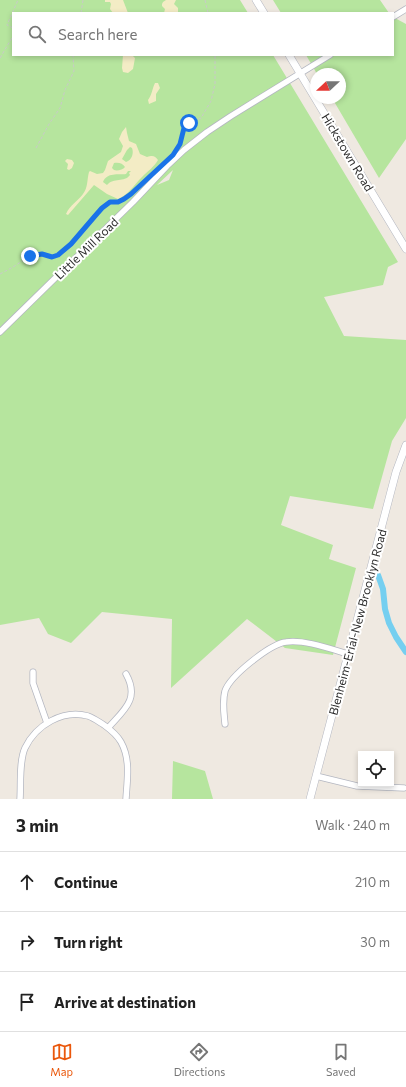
<!DOCTYPE html>
<meta charset="utf-8">
<style>
:root{--surface:#fff;--page:#f6f6f6;--text:#222;--muted:#767676;--line:#e0e0e0;--accent:#ea580c}
body{margin:0;font-family:Commissioner,sans-serif;background:var(--page);color:var(--text)}
.controls{position:absolute;right:12px;bottom:12px;display:grid;overflow:hidden;border-radius:0px;box-shadow:0 2px 6px #0003}
.controls button{width:36px;height:36px;display:grid;place-items:center;padding:0;border:0;border-bottom:1px solid var(--line);background:var(--surface);color:var(--text);font:20px sans-serif}
.compass{position:absolute;left:310px;top:68px;width:36px;height:36px;border-radius:50%;background:var(--surface);box-shadow:0 2px 6px #0003;rotate:248deg}
.stop{position:absolute;width:12px;height:12px;margin:-9px;border:3px solid #1a73e8;border-radius:50%;background:#fff}
.stop.end{background:#1a73e8;border-color:#fff;box-shadow:0 1px 4px #0008}
.list{margin:0;padding:0;list-style:none}
h2{display:flex;justify-content:space-between;align-items:center;height:52px;margin:0;padding:0 16px;font-size:17px}
h2 small{font-size:13px;font-weight:400;color:var(--muted)}
.list li{display:grid;grid-template-columns:26px 1fr auto;gap:12px;align-items:center;box-sizing:border-box;height:60px;padding:0 16px;border-top:1px solid var(--line)}
.list b{display:block;font-size:15px;white-space:nowrap}
.list em{font-size:13px;font-style:normal;color:var(--muted)}
.icon{flex:none;width:22px;height:22px;fill:none;stroke:currentColor;stroke-width:2;stroke-linecap:round;stroke-linejoin:round}
.map{position:relative;flex:none;width:406px;height:799px;overflow:hidden}
.search{position:absolute;background:var(--surface);box-shadow:0 2px 6px #0003;left:12px;right:12px;top:12px;height:44px;display:flex;align-items:center;gap:10px;box-sizing:border-box;padding:0 14px;border-radius:0px;color:var(--muted);font-size:15px}
.sheet{height:232px;background:var(--surface)}
nav{display:flex;justify-content:space-around;align-items:center;box-sizing:border-box;height:56px;border-top:1px solid var(--line);background:var(--surface);font-size:11px;color:var(--muted)}
nav a{display:grid;justify-items:center;gap:2px}
nav .on{color:var(--accent)}
.map>svg:first-child{display:block}
</style>
<div class="map">
<svg width="406" height="799" viewBox="0 0 406 799">
<rect width="100%" height="100%" fill="#efe9e1"/>
<path fill="#b6e59e" fill-rule="evenodd" d="M0,0H240L248,13H13V55H273L398,262L388,267L383,285L324,297L344,336L406,340V418L392,441L373,509L290,496L281,525L333,545L329,559L356,568L333,655L285,648L247,619L171,688L172,619L102,612L71,643L48,634L39,618L0,625ZM173,170L169,180L157,185Z
M273,0H380L389,13H281Z
M393,17L406,24V139L379,178L332,98H340V74H317L306,55H393Z
M173,761L205,771L213,799H172Z"/>
<path fill="#f3ecc5" fill-rule="evenodd" d="M105,0H123L128,13H113L110,9L111,4L110,2H105Z
M166,0H176L174,4L178,8V13H164L165,9L162,6V4L163,2Z
M123,55H132L135,58L133,69L128,73L123,72L122,68Z
M155,83H158L160,88L156,94V101L149,104L148,100C152,95 152,89 155,83Z
M126,127L127,133L129,141L136,144L140,154L147,157C153,155 155,156 158,160C154,167 148,171 142,177C134,185 128,195 118,199L107,194L94,185L68,215L66,214C70,205 78,201 83,194C88,188 87,179 89,172L90,171L97,174L103,173L105,170L108,161L121,152L123,146L119,139L122,132ZM130,147L132,148C134,153 132,160 126,162L122,159L127,150ZM114,163C118,162 123,163 125,167C123,170 117,171 114,170L112,168ZM128,171H131L129,173L130,175C124,183 114,177 107,185L103,182C107,172 118,175 126,174Z
M67,159L72,160L74,163L72,168L69,170L67,169L68,164L65,161Z"/>
<g fill="none" stroke-linecap="round" stroke-linejoin="round">
<path stroke="#75cff0" stroke-width="6" d="M378,575L383,589L385,609L389,623L396,637L406,652"/>
<g stroke="#b4b7c1" stroke-width="7">
<path id="street" d="M393,17L406,9
M0,332L133,202L167,166L184,150L207,132L231,116L330,55
M33,672V683L47,723
M225,724C224,713 222,702 225,691C230,676 270,644 286,642C303,639 331,649 348,654
M108,728C124,710 140,699 126,674
M316,776L357,786L404,788
M20,799C21,784 19,761 25,748C36,725 63,709 88,716C94,718 99,722 104,725C111,730 117,735 121,742C131,760 127,780 126,799"/>
</g>
<g stroke="#b4b7c1" stroke-width="8">
<path id="secondary" d="M256,0L264,13
M289,55L406,249
M310,799L396,472L406,445"/>
</g>
<path stroke="#c9c9c9" stroke-width="1" stroke-dasharray="3 2" stroke-linecap="butt" d="M205,0L208,13
M81,13L83,0
M13,28L7,25L18,0
M0,58L13,36
M36,148L49,124L60,108L65,90L74,71L73,55
M176,149L180,143L184,128L189,123L201,118L211,101L215,84V55
M0,274L13,267L30,256L42,254L52,257L59,255L71,244L95,216L101,208L109,202H118L124,199L132,194"/>
<use href="#street" stroke="#fff" stroke-width="5.5"/>
<use href="#secondary" stroke="#fff" stroke-width="7"/>
</g>
<g fill="none" stroke-linecap="round" stroke-linejoin="round">
<path stroke="#1a73e8" stroke-width="5" d="M30,256L42,254L52,257L58,255L71,244L95,216L102,208L110,202H118L124,199L131,194L173,155L180,144L184,128L189,123"/>
</g>
<g text-anchor="middle" dominant-baseline="central" stroke-width="4" stroke-linejoin="round" paint-order="stroke">
<g font-size="12" fill="#2e2e2e" stroke="#fff">
<text transform="translate(348 152) rotate(59)">Hickstown Road</text>
<text transform="translate(86 248) rotate(-44)">Little Mill Road</text>
<text transform="translate(357 622) rotate(-75)">Blenheim-Erial-New Brooklyn Road</text>
</g>
</g>
</svg>
<div class="controls">
<button><svg class="icon" aria-label="locate" viewBox="0 0 24 24"><circle cx="12" cy="12" r="6"/><path d="M12 2v4M12 18v4M2 12h4M18 12h4"/></svg></button>
</div>
<svg class="compass" viewBox="-18 -18 36 36"><path d="M0-13l5 13h-10z" fill="#e53935"/><path d="M0 13l5-13h-10z" fill="#767676"/></svg>
<div class="stop" style="left:189px;top:123px"></div>
<div class="stop end" style="left:30px;top:256px"></div>
<div class="search"><svg class="icon" aria-label="search" viewBox="0 0 24 24"><circle cx="10" cy="10" r="6"/><path d="M15 15l6 6"/></svg>Search here</div>
</div>
<section class="sheet">
<h2>3 min<small>Walk · 240 m</small></h2>
<ul class="list">
<li><svg class="icon" aria-label="ahead" viewBox="0 0 24 24"><path d="M12 20V5M6 11l6-6 6 6"/></svg><div><b>Continue</b></div><em>210 m</em></li>
<li><svg class="icon" aria-label="right" viewBox="0 0 24 24"><path d="M7 20v-9h11M14 6l5 5-5 5"/></svg><div><b>Turn right</b></div><em>30 m</em></li>
<li><svg class="icon" aria-label="arrive" viewBox="0 0 24 24"><path d="M6 21V4h12l-3 4 3 4H6"/></svg><div><b>Arrive at destination</b></div></li>
</ul>
</section>
<nav>
<a class="on"><svg class="icon" aria-label="map" viewBox="0 0 24 24"><path d="M3 6l6-2 6 2 6-2v14l-6 2-6-2-6 2zM9 4v14M15 6v14"/></svg>Map</a>
<a><svg class="icon" aria-label="directions" viewBox="0 0 24 24"><path d="M12 3l9 9-9 9-9-9zM9 14v-3h6M13 9l2 2-2 2"/></svg>Directions</a>
<a><svg class="icon" aria-label="saved" viewBox="0 0 24 24"><path d="M7 4h10v16l-5-4-5 4z"/></svg>Saved</a>
</nav>
